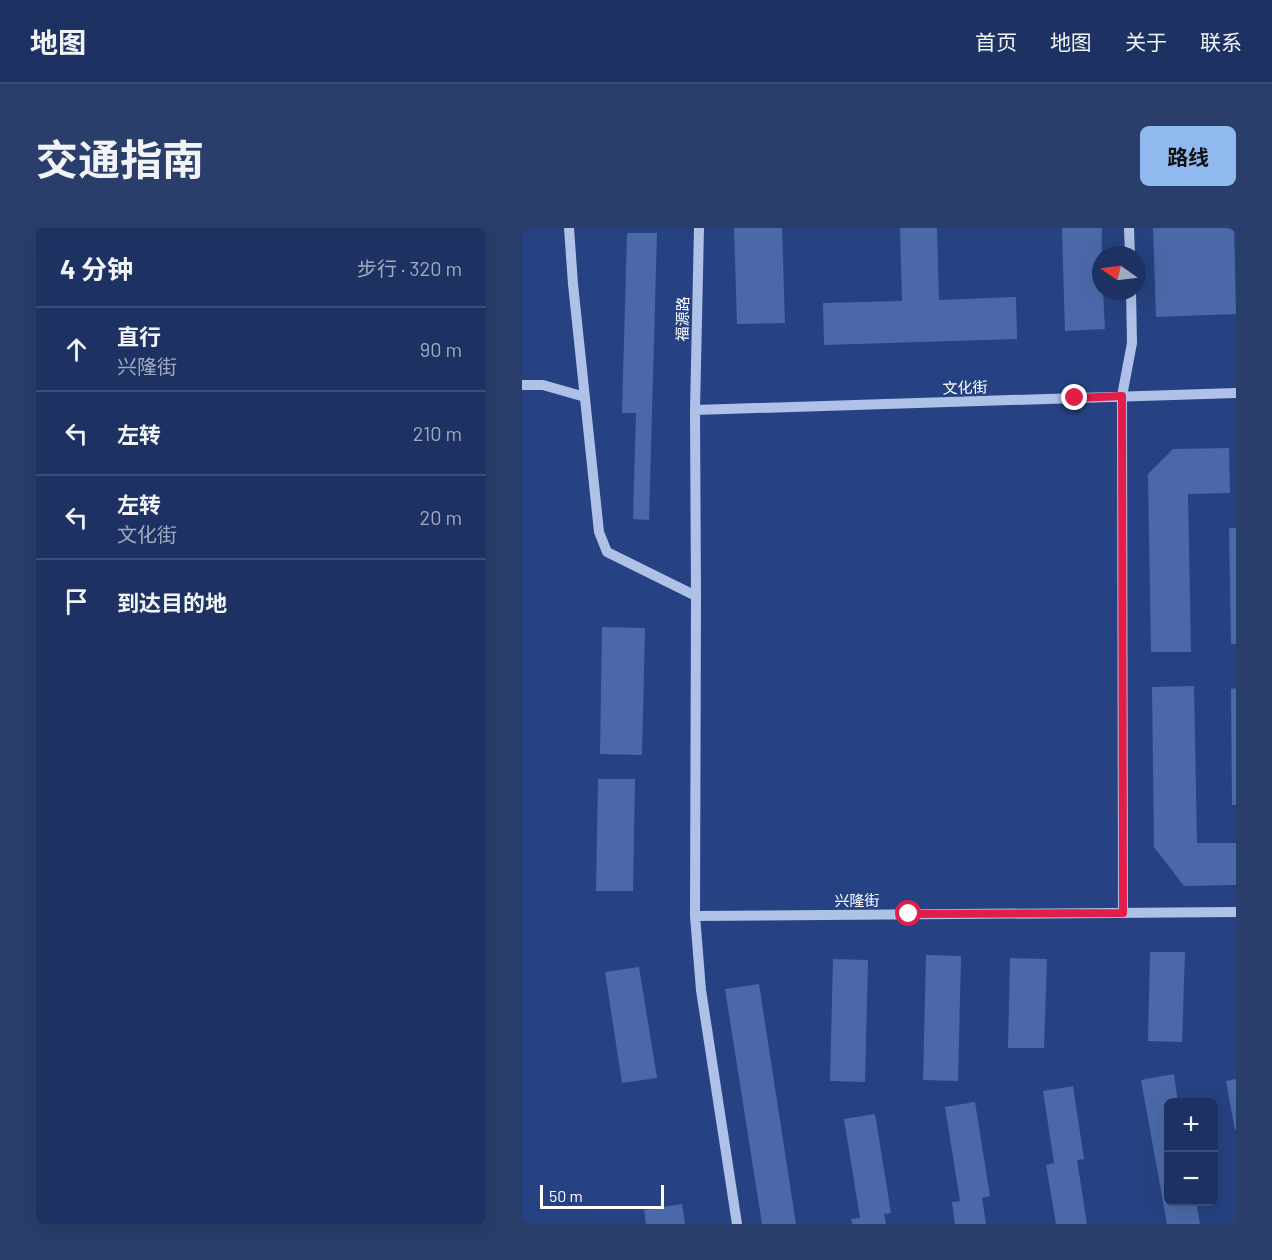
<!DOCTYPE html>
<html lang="zh">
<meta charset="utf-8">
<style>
:root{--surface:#1d3262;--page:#2a3e6b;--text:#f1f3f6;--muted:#a0aabe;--line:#3b4d77;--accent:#90b9f0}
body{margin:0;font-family:Barlow,"Noto Sans SC",sans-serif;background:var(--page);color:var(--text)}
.controls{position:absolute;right:18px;bottom:18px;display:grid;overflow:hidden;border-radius:9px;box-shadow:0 6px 24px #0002}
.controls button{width:54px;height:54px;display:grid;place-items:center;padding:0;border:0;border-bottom:2px solid var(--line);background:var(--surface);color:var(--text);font:30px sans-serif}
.compass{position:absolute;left:570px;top:18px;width:54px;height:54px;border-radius:50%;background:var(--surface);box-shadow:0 6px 24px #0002;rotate:284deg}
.scale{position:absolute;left:18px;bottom:15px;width:124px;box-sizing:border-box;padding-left:6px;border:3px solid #fff;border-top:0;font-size:16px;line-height:21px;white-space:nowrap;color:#fff;-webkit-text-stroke:4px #274282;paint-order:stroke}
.stop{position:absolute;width:18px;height:18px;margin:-14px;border:4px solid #e11d48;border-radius:50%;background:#fff}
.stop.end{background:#e11d48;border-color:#fff;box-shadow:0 2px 6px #0008}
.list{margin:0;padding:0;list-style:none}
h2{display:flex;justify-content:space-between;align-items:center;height:78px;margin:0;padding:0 24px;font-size:26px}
h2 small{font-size:20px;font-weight:400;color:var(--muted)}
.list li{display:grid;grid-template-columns:39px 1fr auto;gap:18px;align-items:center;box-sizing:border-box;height:84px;padding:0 24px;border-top:2px solid var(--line)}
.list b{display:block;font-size:22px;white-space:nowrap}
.list p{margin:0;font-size:20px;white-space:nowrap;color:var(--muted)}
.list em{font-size:20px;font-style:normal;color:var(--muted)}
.icon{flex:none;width:33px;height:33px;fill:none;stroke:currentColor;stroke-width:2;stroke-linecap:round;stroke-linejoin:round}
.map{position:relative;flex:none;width:714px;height:996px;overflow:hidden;border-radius:9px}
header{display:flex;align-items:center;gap:36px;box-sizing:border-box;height:84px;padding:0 30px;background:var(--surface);border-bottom:2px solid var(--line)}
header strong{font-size:28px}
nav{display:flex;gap:33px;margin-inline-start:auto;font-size:21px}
.intro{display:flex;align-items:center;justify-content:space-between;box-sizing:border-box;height:144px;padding:0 36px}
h1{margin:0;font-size:42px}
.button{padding:15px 27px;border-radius:9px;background:var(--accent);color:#111;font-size:21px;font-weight:700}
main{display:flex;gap:36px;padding:0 36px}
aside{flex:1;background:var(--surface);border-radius:9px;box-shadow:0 6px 24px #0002}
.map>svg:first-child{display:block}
</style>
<header>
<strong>地图</strong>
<nav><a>首页</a><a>地图</a><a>关于</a><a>联系</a></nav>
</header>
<div class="intro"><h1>交通指南</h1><a class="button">路线</a></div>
<main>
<aside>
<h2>4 分钟<small>步行 · 320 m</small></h2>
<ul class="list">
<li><svg class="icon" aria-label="ahead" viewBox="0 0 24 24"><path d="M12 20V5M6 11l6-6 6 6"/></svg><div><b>直行</b><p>兴隆街</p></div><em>90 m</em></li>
<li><svg class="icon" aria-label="left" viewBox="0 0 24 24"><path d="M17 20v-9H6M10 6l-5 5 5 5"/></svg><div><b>左转</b></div><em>210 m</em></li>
<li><svg class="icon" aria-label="left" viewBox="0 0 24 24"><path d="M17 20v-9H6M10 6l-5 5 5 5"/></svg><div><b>左转</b><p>文化街</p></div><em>20 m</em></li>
<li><svg class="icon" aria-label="arrive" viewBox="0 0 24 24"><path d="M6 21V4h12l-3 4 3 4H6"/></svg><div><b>到达目的地</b></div></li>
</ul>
</aside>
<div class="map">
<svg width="714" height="996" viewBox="0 0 714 996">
<rect width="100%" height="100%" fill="#274282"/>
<path fill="#4b69a9" d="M212,0H260L263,95L215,96Z
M378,0H415L417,72L494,69L495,111L302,117L301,75L380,73Z
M540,0H580L579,63H581L583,101L543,103Z
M631,0H712L714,86L634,89Z
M105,5H135L127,292L111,291L114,185H100Z
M707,220L708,265L666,266L669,424H629L626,246L651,221Z
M707,300H714V416H709Z
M80,399L123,400L120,527L78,526Z
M672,458L675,615H714V657L662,658L632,619L630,459Z
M714,460V577H710L709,461Z
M76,551H113L111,663H74Z
M628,724H663L660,814L626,813Z
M404,727L439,728L436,853L401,852Z
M488,730L525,731L522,820H486Z
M311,731L346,732L343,854L308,853Z
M117,739L135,850L100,855L83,744Z
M237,756L274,996H240L203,761Z
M652,846L656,874H646V974H674L678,996H645L619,852Z
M714,851V902H713L704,853Z
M551,858L562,931L555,932L565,996H534L524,937L532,935L521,863Z
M453,874L468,968L460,970L464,996H433L430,974L438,973L423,879Z
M353,886L369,985L362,986L364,996H330L329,991L338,990L322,891Z
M160,976L163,996H124L122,982Z"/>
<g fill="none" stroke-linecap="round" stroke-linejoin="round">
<path stroke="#afc1e7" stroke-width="10" d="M47,0L51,56L77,304L85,324L174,368
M177,0L173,182L174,368L173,688L179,762L215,996
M607,0L608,27
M0,157H21L63,169
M173,182L714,165
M601,685L600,168L610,115L609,63
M173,688L714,684"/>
</g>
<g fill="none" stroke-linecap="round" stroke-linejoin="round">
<path stroke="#e11d48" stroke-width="8" d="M387,686L601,685L600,168L553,170"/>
</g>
<g text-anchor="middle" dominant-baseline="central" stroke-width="4.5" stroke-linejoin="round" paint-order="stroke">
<g font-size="15" fill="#fff" stroke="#274282">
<text transform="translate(160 91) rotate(-89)">福源路</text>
<text transform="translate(443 159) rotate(-2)">文化街</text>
<text x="335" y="672">兴隆街</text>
</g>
</g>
</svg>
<div class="controls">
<button>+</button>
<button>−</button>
</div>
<svg class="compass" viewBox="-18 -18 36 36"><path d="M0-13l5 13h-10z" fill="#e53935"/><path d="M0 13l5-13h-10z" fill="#a0aabe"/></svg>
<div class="scale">50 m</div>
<div class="stop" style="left:387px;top:686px"></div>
<div class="stop end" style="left:553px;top:170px"></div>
</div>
</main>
